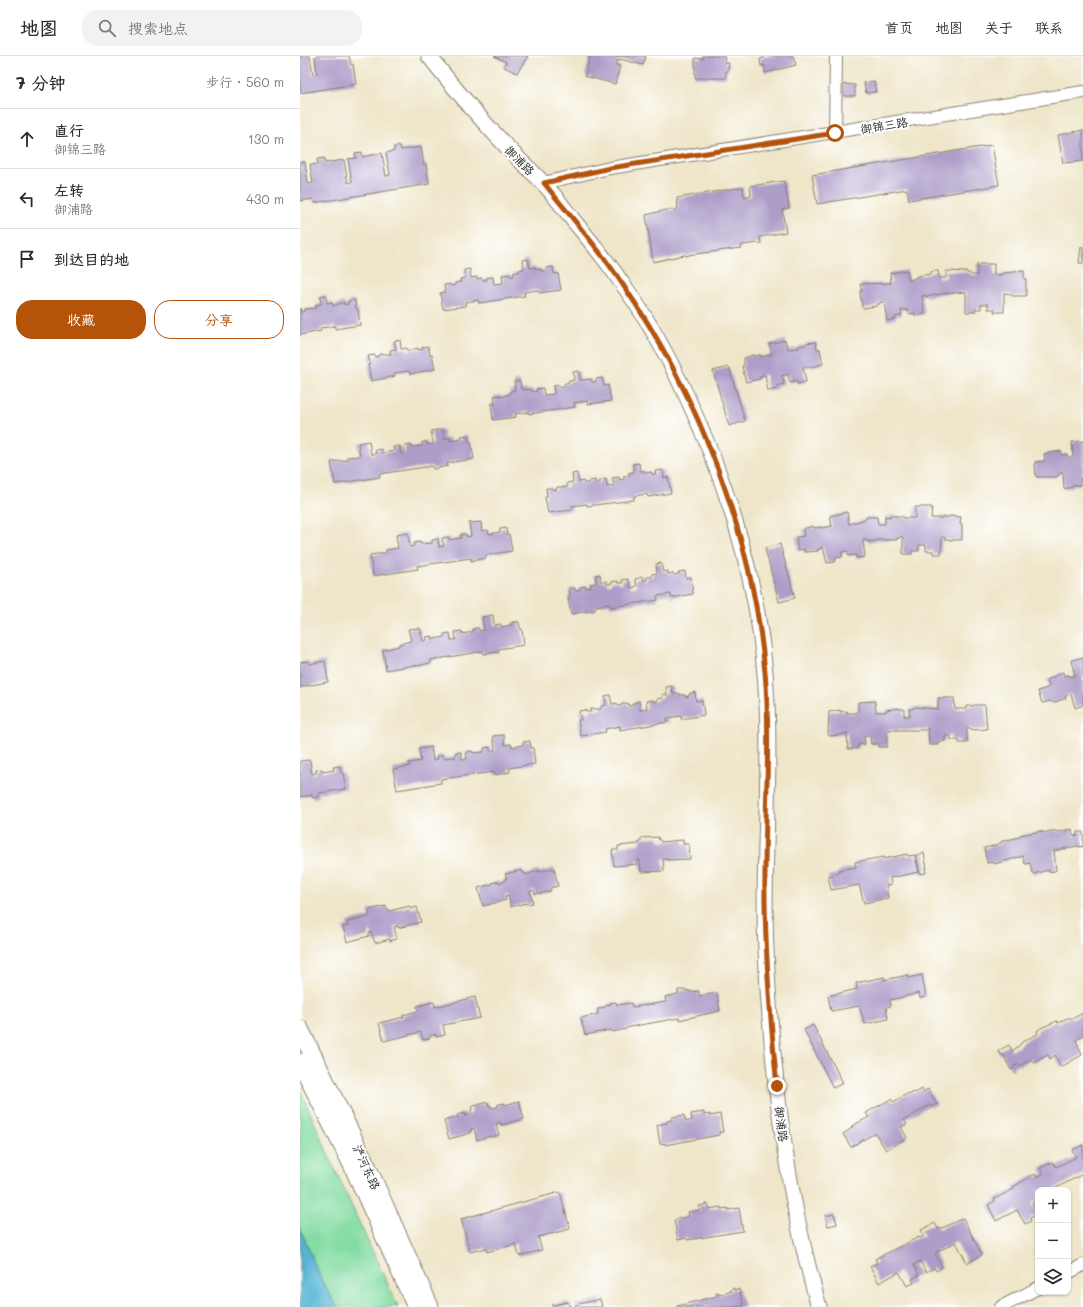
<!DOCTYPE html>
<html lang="zh">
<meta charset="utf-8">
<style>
:root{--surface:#fff;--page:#f2f2f3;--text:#2b2b33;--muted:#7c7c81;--line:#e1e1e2;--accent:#b45309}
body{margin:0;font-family:Mali,"LXGW WenKai TC",sans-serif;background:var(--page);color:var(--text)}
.controls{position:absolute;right:12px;bottom:12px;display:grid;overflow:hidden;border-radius:8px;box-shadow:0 1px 3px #0004}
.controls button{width:36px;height:36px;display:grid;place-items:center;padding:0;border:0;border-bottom:1px solid var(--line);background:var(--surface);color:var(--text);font:20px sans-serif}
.stop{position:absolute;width:12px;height:12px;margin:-9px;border:3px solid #b45309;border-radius:50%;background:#fff}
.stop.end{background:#b45309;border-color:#fff;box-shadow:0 1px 4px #0008}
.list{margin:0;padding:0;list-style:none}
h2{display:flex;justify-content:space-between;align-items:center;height:52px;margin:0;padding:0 16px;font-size:17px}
h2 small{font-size:13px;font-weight:400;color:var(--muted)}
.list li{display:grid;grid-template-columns:26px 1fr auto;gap:12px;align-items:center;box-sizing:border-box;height:60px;padding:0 16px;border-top:1px solid var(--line)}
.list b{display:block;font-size:15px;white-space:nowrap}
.list p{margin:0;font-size:13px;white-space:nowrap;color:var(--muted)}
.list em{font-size:13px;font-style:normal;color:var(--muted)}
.actions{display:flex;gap:8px;padding:12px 16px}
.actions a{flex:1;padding:9px 0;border:1px solid var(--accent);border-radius:16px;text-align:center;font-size:14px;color:var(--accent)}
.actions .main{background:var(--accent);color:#fff}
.icon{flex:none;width:22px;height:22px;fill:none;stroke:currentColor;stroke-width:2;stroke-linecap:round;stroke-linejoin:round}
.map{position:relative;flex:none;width:783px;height:1251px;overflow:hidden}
header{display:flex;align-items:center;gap:24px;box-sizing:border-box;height:56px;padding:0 20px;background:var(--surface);border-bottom:1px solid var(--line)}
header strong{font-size:19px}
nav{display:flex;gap:22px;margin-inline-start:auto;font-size:14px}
.search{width:280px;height:36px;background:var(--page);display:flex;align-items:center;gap:10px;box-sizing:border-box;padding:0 14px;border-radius:16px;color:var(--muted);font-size:15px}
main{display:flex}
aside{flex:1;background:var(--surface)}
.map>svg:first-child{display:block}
</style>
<header>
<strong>地图</strong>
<div class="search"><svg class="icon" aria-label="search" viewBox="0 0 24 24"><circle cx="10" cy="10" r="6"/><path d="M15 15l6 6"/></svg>搜索地点</div>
<nav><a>首页</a><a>地图</a><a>关于</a><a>联系</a></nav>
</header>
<main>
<aside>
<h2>7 分钟<small>步行 · 560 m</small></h2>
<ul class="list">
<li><svg class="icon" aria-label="ahead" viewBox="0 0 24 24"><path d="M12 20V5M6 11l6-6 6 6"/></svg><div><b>直行</b><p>御锦三路</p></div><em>130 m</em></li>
<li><svg class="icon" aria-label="left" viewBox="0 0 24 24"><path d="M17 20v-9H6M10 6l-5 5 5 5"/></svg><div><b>左转</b><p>御浦路</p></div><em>430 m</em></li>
<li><svg class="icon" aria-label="arrive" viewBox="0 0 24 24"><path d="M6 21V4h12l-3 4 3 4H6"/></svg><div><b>到达目的地</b></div></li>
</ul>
<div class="actions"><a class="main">收藏</a><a>分享</a></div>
</aside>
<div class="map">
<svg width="783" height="1251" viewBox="0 0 783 1251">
<rect width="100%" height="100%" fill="#fff"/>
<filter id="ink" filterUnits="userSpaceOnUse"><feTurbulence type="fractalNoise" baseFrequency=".025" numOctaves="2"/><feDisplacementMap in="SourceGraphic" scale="8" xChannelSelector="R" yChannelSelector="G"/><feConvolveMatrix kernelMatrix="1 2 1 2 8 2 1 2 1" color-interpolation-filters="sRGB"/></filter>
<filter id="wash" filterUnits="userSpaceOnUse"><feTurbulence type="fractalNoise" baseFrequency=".012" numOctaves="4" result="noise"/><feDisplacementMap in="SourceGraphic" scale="16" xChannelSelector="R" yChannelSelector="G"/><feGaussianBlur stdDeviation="0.9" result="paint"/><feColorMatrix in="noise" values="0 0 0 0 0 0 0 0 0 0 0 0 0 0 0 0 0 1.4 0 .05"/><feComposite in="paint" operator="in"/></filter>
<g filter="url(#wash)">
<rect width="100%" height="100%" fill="#efe6c9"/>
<path fill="#83dca1" stroke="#507c5e" d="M0,1033L31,1105L98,1251H37L20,1222L0,1172Z"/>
<path fill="#56b5d5" stroke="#396878" d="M0,1172L20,1221L37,1251H0Z"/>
<g id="blocks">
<path fill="#ad9ec9" d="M0,0H10L13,19L17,18L15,0H49L51,9L53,8L56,28L0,37Z
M194,0H228L217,17L204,11L206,6Z
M290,0H346L343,9L320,3L319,5L317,4L316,9L320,10L315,28L285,20Z
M403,0H424L425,7H429L428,15H426V22H395V2L403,3Z
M463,0H493L496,9L465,17L464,9L461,10L460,3L464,2Z
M574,25L576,36L566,37L564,27Z
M544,28L555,29V40H544Z
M783,74V105L763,107L758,79Z
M692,89L699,129L609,144L607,133L517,148L512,119Z
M100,90L101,94L121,91L124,109L126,108L129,128L25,145L14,147L13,143L0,145V106H5L8,128L13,127L10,109L18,108L17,103L24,102L25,107L44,104L48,127L52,126L48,103L56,102L55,97L62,96V101L82,97L86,120L90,119L86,97L94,95V91Z
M484,125L489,152L482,154L486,176L460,181L461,188L459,189L458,187L443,189L441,190V192L388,199V200L384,199L353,206L346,159L366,154H375L378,152L377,142L443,131L444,140L446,141H449L451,140L450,130Z
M781,191H783V207H779Z
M228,203L230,212L235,211L236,213H241V215L246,214V212L253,211L254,218L258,217L261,234L239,237L238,234L224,236L225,240L179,247L178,244L165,246L166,250L143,253L140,237L145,236L144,229L150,228L151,230L155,229V227L161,226L160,223L165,222L164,214L170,213L171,222L177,221V223L182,222L183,224H187L186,222L193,221L194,228L203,227L202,219L210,218V220H214L213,217L219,216V214L224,213L223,204Z
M677,208H694V219H701V218H704V217L724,215V223H726V240H712L711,238L704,237V256H694L695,253H688V248H681V253H675V256H666V236L641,238L626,241V239L622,240L625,258L615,260V257L609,258L608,254H601L602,259L595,261L596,263L587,265L584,246H580V248H577V250L563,252L562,251L560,237V235H562L560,228L591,227L590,217L607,214L609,224L614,223V222L618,220L630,218V216L635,215H638L639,222H646V215L667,216V217H670L671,219H677Z
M26,239L27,247L32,246L33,250L44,246V249L48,248V245L55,244L56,253H58L60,269L35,273V270L21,272V275L0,279V252L1,256L5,255V253L16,252V249L21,248L20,240Z
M100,284L101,293L107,292V295L118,292V294L123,293L122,291L128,290L130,299L132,298L135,313L110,318L109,315L94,317L95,320L71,325L68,309L70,308L68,300L75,299V301L79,300V298H91L90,294L96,293L94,285Z
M485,284L488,293L499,292L498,290L505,289L506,287L516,286L517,293H520L523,308L511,311H503L506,326L497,328V325L490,327L488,318L482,320L484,328L477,330V333L468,335L465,319H462V321H459L460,323L446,326L442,310L444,309V302L453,299L454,300L460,299L461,301L472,298L469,288Z
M429,311L445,365L429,370L413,315Z
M279,315L280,324L291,323L292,326H296V323L302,322L304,330L308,329L311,345L288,348V345L274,347L275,351L229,358L228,356L215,358L216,361L193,364L191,348H195L194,340L201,339V341L210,338V335L215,334L214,325H220L221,333L232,334L233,336L237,335L236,333L243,332L244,339L254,338L253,330L259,329L260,332L264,331V328L269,327V325L274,324L273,316Z
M143,373L144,383L150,382V385L162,383L161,380L168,379L169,386H171L174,403L147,407L148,410L133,413L132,410L79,418L80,421L35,428L31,406L48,404L47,401L60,400L58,387L69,385L71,398H76L75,394L82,393V397L94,395L93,391L100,390L101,398L105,397L104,390L111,389V391L122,390V386H127L128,389L133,388L131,375Z
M783,385V423H780V429H773V431L764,433L763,417H760L759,419L756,421H736L735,406L745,405L744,398L761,395V399L767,398L768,401H773L772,386Z
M339,407L340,415H345L346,417L351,416L352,418H356L355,415L363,414L364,422L368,421L371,437L348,441L347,438L334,440V444L287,450V448L272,450V454L248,457L245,441H247L246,432H252L253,434L257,433V431H268L267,427L273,426L272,418L277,417L279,426L283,425L284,427H289V425L295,424L296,427H300V424L306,423L307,431L314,430L312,422L319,421L320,424L324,423V420H329V417L334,416L333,408Z
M615,451H632L631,462H642V461H649L650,460L661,461L660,468H662V484H649V483H645V481H642L641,498H633V495H626V489H619V495H612V498H603V481L601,480L600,482H597V484H580L569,486V485H566V484H563L565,501L556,502V499L548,500V495L542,496V501L536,502L535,506L527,507L523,491H521V493H518V495L506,496H504V493L498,495L496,481L504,480L503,473L513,470L514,472L521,471V472L532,470L530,460L547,456L549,468L566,463V461H577L578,468H585V460L590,461V459L603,461L604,462H615Z
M181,466L182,475L188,474L189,478L200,476V473L206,472L207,479L209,478L212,495L186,499V502L171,505V502L117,510L118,513L73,520L70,499L86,497V494L98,492L96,479L108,477L110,491L114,490V487L120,486L121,488L132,487V484L138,483L139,491L144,490L142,482L149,481V484L161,482L160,479L166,478L167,481L171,480L169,467Z
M480,488L495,542L479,546L465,492Z
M361,507L363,516L368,515V518L373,517L375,519L379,518L378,516L385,515L386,522L391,521L393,538L371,542V538L357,540L358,544L311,551L309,548L296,550L295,554L271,558L268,542L270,540L269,533L275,532V535L280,534L279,532L281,531L286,530V532L291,531L290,528L296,527L295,519L300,518L301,526L307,525V528H311V526L318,525V527H323L322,524L328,523L331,532L337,530L335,523L343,521V524H347V521H352V518L357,517L356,508Z
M193,559L194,569L201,568V571L212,569V566H219L220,572L222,573L224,589L198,593L199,596L183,598V595L179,596L131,604V607L116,610L114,609L86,614L83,594L99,590V588L111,585L108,573L120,572L123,585L127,584L126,581L132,580L133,583H135L144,581V578L150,577L151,584H156L155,576L161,575L162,578L173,576V573L176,572H179V575L184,574L182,561Z
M783,601V649L775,652L771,638L765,640L766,642L753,647L751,645L742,647L738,635L747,632L749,630L747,624L763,616L764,620L769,619L770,621L775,619L771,605Z
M9,605V608L25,605L28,626L0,631V606Z
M372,630L373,638L379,637V639H385V641L389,640V638L395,636L396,645L402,644L404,659L381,663V660L367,662L368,666L320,674V670L305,673L306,676L281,680L278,664H281L279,655L286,654V656H291L290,653H301V650L306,649L305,640L310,639L312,648L317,647V650L322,649V648L328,647L329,650L333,649V647L339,645L340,654L347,653L346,645L353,644V646L357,645V643L363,642L362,639L367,638L366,631Z
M638,642H654L655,653H666V650H673V649H685L687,673L674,674L667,671V687H659V684H651V680H645V685L638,686V689H629L628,672L625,674H587V691H579V688H571L570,680H564L565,688L558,689V692L556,693H548L547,676L545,677V678H542V679L529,680L528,678L529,656L540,654L541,656L547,655V657H557L558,653V646L575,645L576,656H586V654L599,652V653H604V660H610L609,653H613L614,651L638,653Z
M204,679L205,689L211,688L212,691L223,689V686L230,685L231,692H233L235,708L209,712L210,716L194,719V716L141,723V727L97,734L93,713L110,710L109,707L121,705L119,693L131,691L133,704L138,703L137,700L143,699L144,702L155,701V697L161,696L162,703H167L166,696L172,695L173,697L184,696V692L190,691V695L195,694L193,680Z
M10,704L12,718L16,717V714L22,713V716L34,714L33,711L40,710L41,717H43L46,733L19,737V741L12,742V739L0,741V705Z
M772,773L773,779L777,780V776H783V791L777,790L754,795L756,814L755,815L749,816V814L733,818L730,807L725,808L723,800L694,808L693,806L687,807L684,792L697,789L699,787H701L702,785L720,781V779L742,775L743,777L751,775H757L758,776Z
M358,781L359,784H360L361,786L383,784V788H389L390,803L367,804V803H363L364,815L341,816L340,804H337V808L314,810L312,794H318V790L339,788V786H341V782Z
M624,797L627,812H625L626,817L620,818L616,799Z
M607,798L608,800L615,799L619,816L590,822L591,829L586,830L588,842L564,847L559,829L531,834L528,820L537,818V816H539V814L556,811L555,806L584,801V803Z
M254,812L258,830L250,832L251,835L239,838V837L235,838L234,834L230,835L233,847L226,848V847L211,851L208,839L205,840L206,844L183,850L178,832L192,828V827L199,825V827L205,825V822H207L205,818L222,814L223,817H225L226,819L239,814V816Z
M86,850L87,854L89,853V855L110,850L111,853L117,851L121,866L98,872V870L94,871L97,883L90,885V883L75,887L71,876L69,877V880L47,886L43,871L48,870L47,866L69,861V854Z
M608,919V922L622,919L626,941L620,942L619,937L590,944L591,950L586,951L588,963L565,968L559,950L531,955L528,940L557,933L556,927L584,921V924Z
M378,934H384L390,935V936L399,935V940L417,937L420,955L379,964V962L329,971L326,972V973L312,976L311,974L285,979L281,962L298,958V953L305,951L307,949L311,948L310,947L316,946L317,949L331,947L332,951H333L366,946L365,941L378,938Z
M175,941L180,962L143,969L145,979L136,981V978L130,980V982L123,984L121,976L84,985L79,967L104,961L103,959L118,955L117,950L134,946L135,951Z
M783,957V980L776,984L782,999L761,1011L755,999L750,1003L748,999L734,1007L731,1003L720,1010L718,1008L713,1011L714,1013L711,1014L703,998L701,999L698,995L709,989L712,995L718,991L722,986L738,978L737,975L741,972L757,965L758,967L767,962H774Z
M513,969L543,1027L533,1032L504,974Z
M622,1033L623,1036L628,1033L637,1048L631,1051L630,1049L604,1064L607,1068L601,1071L607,1082L586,1094L575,1077L551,1091L543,1078L551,1073V1072L553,1071L552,1070L569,1061L566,1057L591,1043L593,1046L609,1037L610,1038L614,1036L615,1037Z
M219,1045L224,1063L201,1069L200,1066L196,1068L199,1079L192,1081L191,1080L177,1084L174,1072L171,1073V1077L149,1083L144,1065L158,1061L157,1059L165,1057V1060L171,1058V1055L172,1054L171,1051L188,1046L189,1050H191L192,1052L198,1051L197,1049L204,1047L205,1049Z
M404,1056V1059L410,1058V1060L420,1058L423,1076H419V1079L365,1089V1087L360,1088L357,1069L367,1067V1065L372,1064V1061L384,1059L386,1066L392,1064L391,1058Z
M783,1089V1118L752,1134H738V1144L732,1147L738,1158L730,1162L731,1165L725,1168L717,1154L696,1165L688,1149L695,1145L694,1143L714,1133L713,1131L735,1118L737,1121L743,1118L740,1112L753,1106L756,1111L776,1101L772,1094Z
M260,1136L270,1173L238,1181L242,1194L219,1200L216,1188L187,1196L186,1192L170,1196L161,1163Z
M408,1148L409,1153L421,1151V1153L428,1152V1154L439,1152L443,1175L387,1184L386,1182L378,1184L374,1164L389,1160L388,1156L400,1154L399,1150Z
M534,1158L537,1168L528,1170L525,1160Z
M663,1162L682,1199L667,1207L656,1186L635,1197L642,1211L636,1215L634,1212L626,1216L620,1205L614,1209L619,1219L612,1223L614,1227L607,1230L599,1216L579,1227L570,1210L577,1207L575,1203L619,1181V1182L624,1180L621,1174L635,1167L638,1173L639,1172L640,1173Z
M434,1232V1234L439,1233L444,1251H377V1250L417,1240L416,1237H419V1239L432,1235L431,1233Z
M300,1243L302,1251H276L275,1249Z
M268,1246L269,1250L271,1249L272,1251H253L252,1249Z"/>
</g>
</g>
<g filter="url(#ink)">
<use href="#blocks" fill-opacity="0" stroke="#868172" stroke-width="1"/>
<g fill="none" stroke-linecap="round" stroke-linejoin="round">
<g stroke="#868172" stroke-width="14">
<path id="minor" d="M535,77L536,0
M243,127L310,112L783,36
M768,1217L783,1209
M701,1251L738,1232"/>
</g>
<g stroke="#868172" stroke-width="17">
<path id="tertiary" d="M129,0C154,32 181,64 209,93C220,105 232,115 243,127C254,138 263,151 273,164C289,183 305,202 319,223C346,259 368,300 387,341C432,438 463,542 467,649C471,731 462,812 466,894C471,1012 486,1137 519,1251"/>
</g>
<g stroke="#868172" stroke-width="19">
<path id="secondary" d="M0,973L68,1112L130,1251
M0,1006L53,1111L116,1251"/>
</g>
<use href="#minor" stroke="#fff" stroke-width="12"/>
<use href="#tertiary" stroke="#fff" stroke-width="15"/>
<use href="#secondary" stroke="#fff" stroke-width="17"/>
</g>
</g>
<g fill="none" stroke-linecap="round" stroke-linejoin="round" filter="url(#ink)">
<path stroke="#b45309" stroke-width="5" d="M477,1030C470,960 464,889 465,818C465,751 471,683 465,616C453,480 398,337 321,226C298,191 270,160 244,127L310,112L535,77"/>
</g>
<g text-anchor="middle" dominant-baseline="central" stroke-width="4" stroke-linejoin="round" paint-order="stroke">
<g font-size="12" fill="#1c1c1c" stroke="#fff">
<text transform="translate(584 69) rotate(-9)">御锦三路</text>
<text transform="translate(220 104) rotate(45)">御浦路</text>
<text transform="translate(482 1068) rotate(83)">御浦路</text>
<text transform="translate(67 1111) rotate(65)">浐河东路</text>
</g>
</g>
</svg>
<div class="controls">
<button>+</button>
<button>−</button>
<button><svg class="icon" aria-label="layers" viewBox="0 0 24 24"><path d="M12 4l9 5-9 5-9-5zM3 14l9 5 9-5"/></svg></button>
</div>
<div class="stop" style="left:535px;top:77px"></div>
<div class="stop end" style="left:477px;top:1030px"></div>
</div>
</main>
